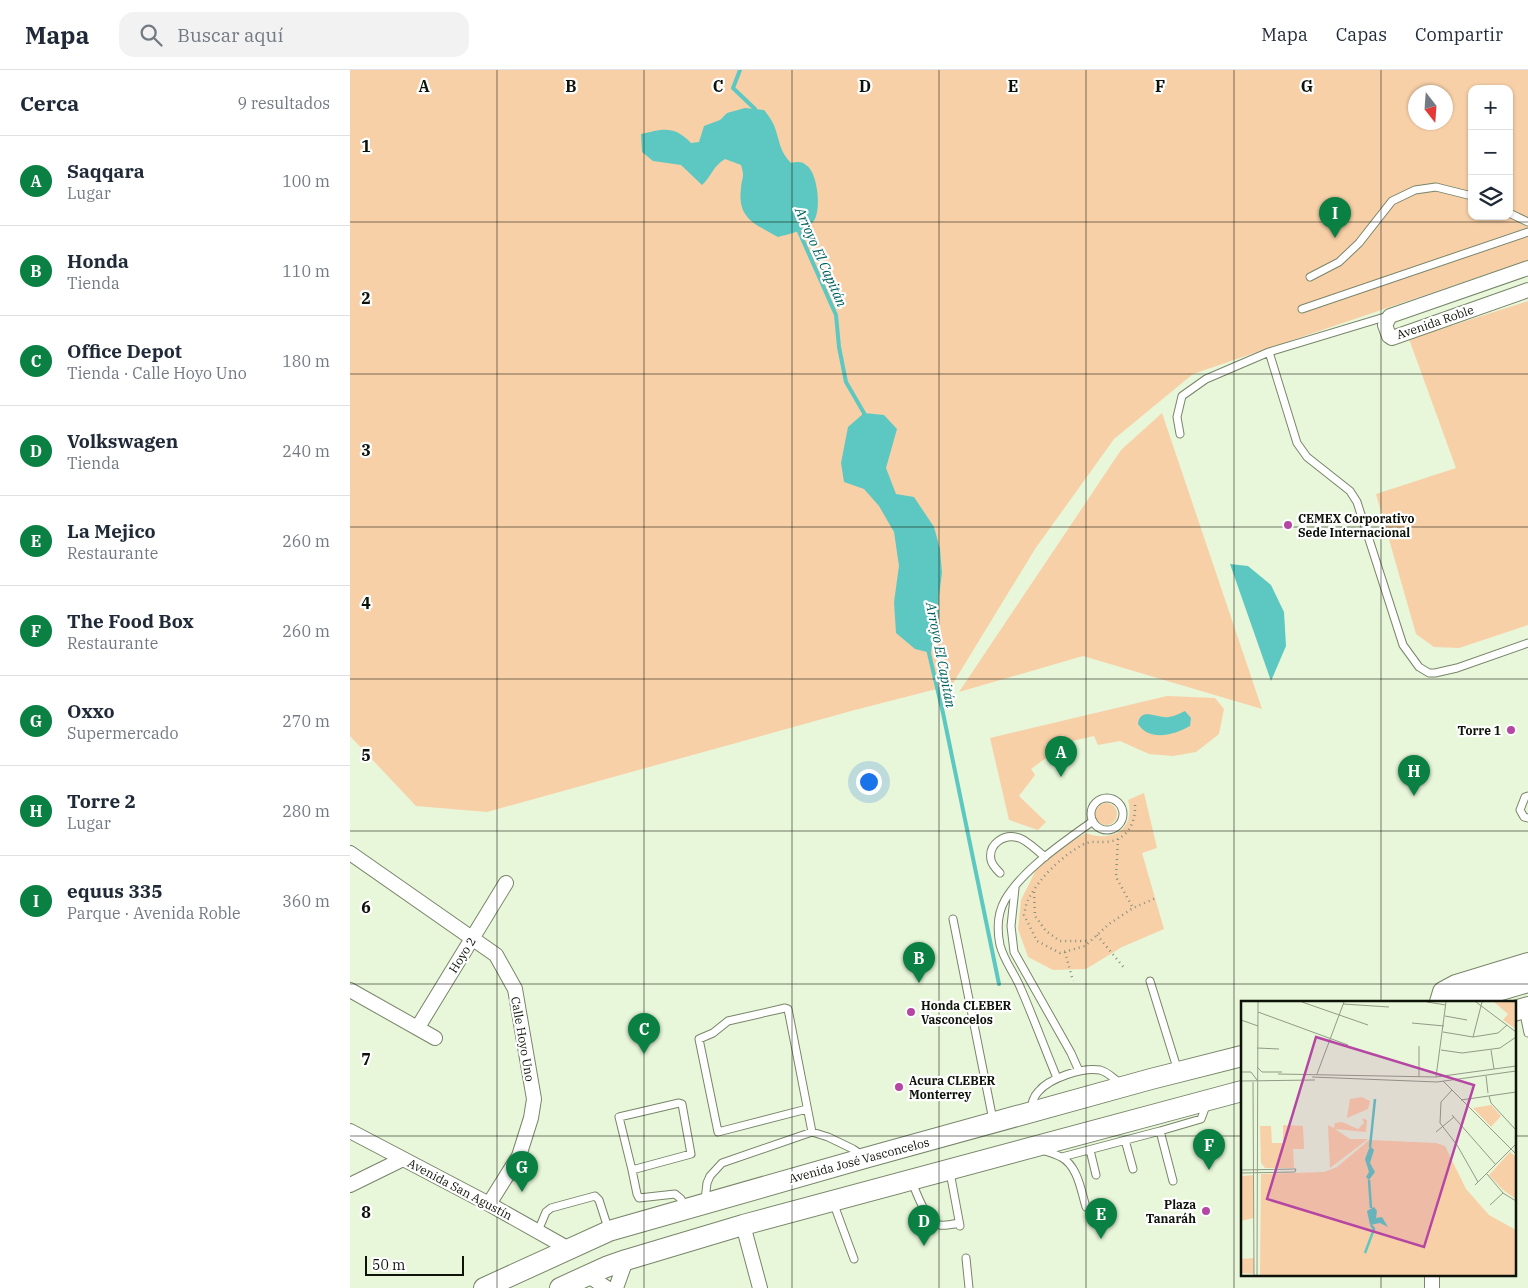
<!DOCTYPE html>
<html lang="es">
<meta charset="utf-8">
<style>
:root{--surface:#fff;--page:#f2f2f3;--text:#1f2937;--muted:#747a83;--line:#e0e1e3;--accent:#0b8043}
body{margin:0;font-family:"IBM Plex Serif",serif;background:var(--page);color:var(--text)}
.controls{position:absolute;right:15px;top:15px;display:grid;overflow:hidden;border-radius:10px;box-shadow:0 1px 4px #0004}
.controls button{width:45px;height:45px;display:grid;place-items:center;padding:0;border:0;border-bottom:1px solid var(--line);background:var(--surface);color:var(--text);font:25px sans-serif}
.compass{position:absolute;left:1058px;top:15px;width:45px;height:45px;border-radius:50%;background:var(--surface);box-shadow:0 1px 4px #0004;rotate:163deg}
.scale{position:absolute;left:15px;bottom:12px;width:99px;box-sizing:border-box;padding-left:5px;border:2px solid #0e1309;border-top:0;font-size:14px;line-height:18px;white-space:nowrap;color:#0e1309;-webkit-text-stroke:4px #fff;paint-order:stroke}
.you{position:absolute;left:518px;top:711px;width:18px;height:18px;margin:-12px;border:4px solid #fff;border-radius:50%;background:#1a73e8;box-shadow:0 0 0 8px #1a73e833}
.badge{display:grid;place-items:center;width:32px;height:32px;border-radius:50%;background:var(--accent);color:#fff;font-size:16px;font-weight:700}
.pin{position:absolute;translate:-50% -41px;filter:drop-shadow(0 1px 2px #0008)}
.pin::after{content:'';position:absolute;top:26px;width:18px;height:15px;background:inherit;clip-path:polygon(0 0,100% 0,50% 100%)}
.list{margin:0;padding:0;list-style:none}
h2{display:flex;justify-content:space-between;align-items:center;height:65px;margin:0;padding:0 20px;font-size:21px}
h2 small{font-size:16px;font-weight:400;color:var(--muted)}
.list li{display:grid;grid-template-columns:32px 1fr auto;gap:15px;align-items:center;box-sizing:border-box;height:90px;padding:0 20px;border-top:1px solid var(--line)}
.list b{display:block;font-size:19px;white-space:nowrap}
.list p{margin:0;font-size:16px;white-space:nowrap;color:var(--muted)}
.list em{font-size:16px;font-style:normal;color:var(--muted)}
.icon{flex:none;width:28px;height:28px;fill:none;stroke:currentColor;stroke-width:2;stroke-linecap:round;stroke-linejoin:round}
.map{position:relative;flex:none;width:1178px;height:1218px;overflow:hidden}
header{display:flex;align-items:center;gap:30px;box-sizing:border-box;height:70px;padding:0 25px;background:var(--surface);border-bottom:1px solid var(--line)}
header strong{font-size:24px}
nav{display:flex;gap:28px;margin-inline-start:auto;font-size:18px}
.search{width:350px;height:45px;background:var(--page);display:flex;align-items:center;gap:12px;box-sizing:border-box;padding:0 18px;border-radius:15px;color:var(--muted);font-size:19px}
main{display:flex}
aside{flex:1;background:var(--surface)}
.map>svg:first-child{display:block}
</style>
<header>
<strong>Mapa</strong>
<div class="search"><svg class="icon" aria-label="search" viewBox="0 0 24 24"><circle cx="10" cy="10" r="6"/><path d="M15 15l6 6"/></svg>Buscar aquí</div>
<nav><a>Mapa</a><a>Capas</a><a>Compartir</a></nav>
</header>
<main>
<aside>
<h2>Cerca<small>9 resultados</small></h2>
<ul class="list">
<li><span class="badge">A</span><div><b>Saqqara</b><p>Lugar</p></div><em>100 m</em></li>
<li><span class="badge">B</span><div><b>Honda</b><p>Tienda</p></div><em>110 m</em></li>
<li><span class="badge">C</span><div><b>Office Depot</b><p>Tienda · Calle Hoyo Uno</p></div><em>180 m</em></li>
<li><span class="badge">D</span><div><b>Volkswagen</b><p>Tienda</p></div><em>240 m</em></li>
<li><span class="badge">E</span><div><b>La Mejico</b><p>Restaurante</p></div><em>260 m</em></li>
<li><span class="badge">F</span><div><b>The Food Box</b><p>Restaurante</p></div><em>260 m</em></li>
<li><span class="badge">G</span><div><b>Oxxo</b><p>Supermercado</p></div><em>270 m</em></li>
<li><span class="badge">H</span><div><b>Torre 2</b><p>Lugar</p></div><em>280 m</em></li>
<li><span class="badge">I</span><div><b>equus 335</b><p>Parque · Avenida Roble</p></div><em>360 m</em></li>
</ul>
</aside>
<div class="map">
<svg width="1178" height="1218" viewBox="0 0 1178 1218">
<rect width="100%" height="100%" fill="#e8f6d9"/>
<path fill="#f8d0a8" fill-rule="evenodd" d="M0,0H1178V190L843,304L764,369L685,479L602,615L501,641L137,742L66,736L0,666ZM1122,19H1159V146H1122ZM1066,22H1096V52H1066Z
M1178,231V555L1109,578L1084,577L1066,564L1026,424L1106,398L1059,269Z
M812,343L912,639L733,586L609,622L771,380Z
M817,626L865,628L874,639L869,664L846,682L823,686L799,684L770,671L748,675L744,666L718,672L713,665L695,675L700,685L681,699L685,705L669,726L696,752L688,760L659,750L640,668Z
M794,723L807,778L792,783L814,859L772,877L736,899L703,900L678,887L668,859L671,830L687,798L719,773L736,763C761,773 786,760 778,730Z
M745 744a11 11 0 1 1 22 0a11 11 0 1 1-22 0Z"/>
<path fill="#5cc8c1" d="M395,38L414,40C419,46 424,53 426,61C430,74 431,83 441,93C447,92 451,91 456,95C468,102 472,142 463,152C455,161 439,164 428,167C405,154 387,149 391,118C392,106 395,108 391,95L375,89C362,97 362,106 352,115L331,95L303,91L292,82L291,64C313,59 324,55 341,73L349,72L354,56L370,50L377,43Z
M514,343L534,345L547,359L536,398L546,424L564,427L584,457L590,479L592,503L589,526V548L584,559L581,583L565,579L546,563L544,532L549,496L544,462L529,436L514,419L494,412L491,393L498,357Z
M880,494L898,496L921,515L934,542L936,576L921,611Z
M835,641L841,648L840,656C824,665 800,672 788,654C790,636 808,649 819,647C825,646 830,643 835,641Z"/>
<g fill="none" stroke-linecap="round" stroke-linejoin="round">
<path stroke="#5cc8c1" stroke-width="4" d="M390,0L383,18L405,39L406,43
M447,157L486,245L489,277L496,312L514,343V346
M578,579L593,643L649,914"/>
<g stroke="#78856a" stroke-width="9">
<path id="lane" d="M1159,143L1178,152
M960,207L989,192L1009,173L1042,131L1065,120L1086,117L1122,126
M952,239L1178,162
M919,282L947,373L957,387L1000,421L1007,432L1053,575L1069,597L1079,603H1085L1107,598L1178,573
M830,364L827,347L832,326L856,309L919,282L1038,246
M1178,726L1175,727L1170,740L1174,747L1178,748
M741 744a16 16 0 1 1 32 0a16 16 0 1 1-32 0Z
M650,803C647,800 642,795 641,790C638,774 654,763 669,768C675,769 689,782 695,787
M665,818L661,856L664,882L721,983L729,1001
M603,849L643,1050
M800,911L828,1001
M1173,939L1178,963
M707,1008C695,979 684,949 671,919C665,904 654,891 650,875C647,860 647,844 655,830C673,799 714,772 743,751
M329,1033L332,1034L341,1084L282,1100L269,1047Z
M457,1039L368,1062L349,969L363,963L378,951L435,938L438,939L462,1062
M681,1040C682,1033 683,1027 688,1022C699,1008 733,997 750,1000C758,1002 764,1009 770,1013
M775,1070L783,1099
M692,1080C698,1082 705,1084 711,1087C728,1096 731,1121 736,1137
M740,1080L746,1105
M712,1087L810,1061
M282,1100L287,1124L289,1128L325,1124L331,1129L335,1138
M600,1102L610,1156
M823,1111L810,1061L851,1049L857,1033
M562,1112C567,1124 576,1151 590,1155C595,1156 604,1154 609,1153
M355,1130L357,1113L360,1106L372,1093L462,1062L478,1067L503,1079L513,1086
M483,1132L504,1189
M188,1161L196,1142L201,1138L245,1126L249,1130L258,1158
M616,1188L619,1218"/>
</g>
<g stroke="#78856a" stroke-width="16">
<path id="street" d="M1178,198L1040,246L1035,255L1039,266L1042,268L1178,220
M0,783L146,885L165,919L184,1029L181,1048L169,1086L139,1134
M0,920L85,968
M68,957L156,813
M0,1061L139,1134L219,1179
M0,1115L53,1089
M393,1155L410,1218
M237,1205L257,1218
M266,1218L276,1190
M1082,1218V1204"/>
</g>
<g stroke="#78856a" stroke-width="22">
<path id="secondary" d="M1090,932L1093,922L1106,915L1178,893
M1110,932L1178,912
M1164,941L1178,937
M134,1218L259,1161L515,1088L801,1009L892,986
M210,1218L256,1197L276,1190L393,1155L892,1021"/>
</g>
<path stroke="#87907c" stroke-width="2.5" stroke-dasharray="1 4" stroke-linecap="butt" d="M785,735C786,754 776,771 755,772C746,772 740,771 732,775C711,787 689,808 678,830C676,834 675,840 674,845L687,871L710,883L735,876L759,854L783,838L806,828
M768,769L766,807L783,838
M684,822L685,846L696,861L710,871H739
M747,865L775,899
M715,882L723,911"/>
<use href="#lane" stroke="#fff" stroke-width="7"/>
<use href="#street" stroke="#fff" stroke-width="14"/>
<use href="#secondary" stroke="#fff" stroke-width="20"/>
</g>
<path fill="none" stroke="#0e1309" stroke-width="1" stroke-opacity="0.55" d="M147,0V1218M294,0V1218M442,0V1218M589,0V1218M736,0V1218M884,0V1218M1031,0V932M0,152H1178M0,304H1178M0,457H1178M0,609H1178M0,761H1178M0,914H1178M0,1066H892M1164,1066H1178M1031,1204V1218"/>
<g fill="#b546a3" stroke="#fff" stroke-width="2">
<circle cx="938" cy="455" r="5"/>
<circle cx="1161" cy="660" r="5"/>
<circle cx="561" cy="942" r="5"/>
<circle cx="549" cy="1017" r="5"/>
<circle cx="856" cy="1141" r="5"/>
</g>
<g text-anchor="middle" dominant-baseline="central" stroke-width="4.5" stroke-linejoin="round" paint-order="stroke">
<g font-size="12" fill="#0e1309" stroke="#fff">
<text transform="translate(1085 252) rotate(-19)">Avenida Roble</text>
<text transform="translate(112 885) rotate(-58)">Hoyo 2</text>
<text transform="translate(173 969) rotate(80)">Calle Hoyo Uno</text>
<text transform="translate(509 1090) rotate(-15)">Avenida José Vasconcelos</text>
<text transform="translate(110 1119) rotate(28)">Avenida San Agustín</text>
</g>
<g font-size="12" font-weight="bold" fill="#0e1309" stroke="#fff" text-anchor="start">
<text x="948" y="448">CEMEX Corporativo<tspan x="948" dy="14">Sede Internacional</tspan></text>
<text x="1151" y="660" text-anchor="end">Torre 1</text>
<text x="571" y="935">Honda CLEBER<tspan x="571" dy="14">Vasconcelos</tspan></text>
<text x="559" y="1010">Acura CLEBER<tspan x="559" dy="14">Monterrey</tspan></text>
<text x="846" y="1134" text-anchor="end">Plaza<tspan x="846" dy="14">Tanaráh</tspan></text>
</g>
<g font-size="14" font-style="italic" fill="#00625d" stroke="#fff">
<text transform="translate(471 187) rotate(66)">Arroyo El Capitán</text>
<text transform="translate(591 585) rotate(79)">Arroyo El Capitán</text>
</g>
</g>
<g transform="translate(891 931)">
<rect width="275" height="275" fill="#e8f6d9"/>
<path d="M253,1H275V28L262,19L267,13ZM121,96L129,100L127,108L106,117L109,98ZM250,104L260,115L250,126L232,107ZM121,117L126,119L125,131L94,128L109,138H127L89,167L87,124L93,127L94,122L101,121L117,128L123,122ZM42,124L62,125L63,148H52L53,167H24L20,162L19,125H30L31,142H42ZM128,139L195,142L204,145L225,188L248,214L275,229V274H19L20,173L83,171L96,166ZM269,151L275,156V198L262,189L248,174ZM13,174V217L0,220V175ZM13,257V273L0,272V258Z" fill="#f8d0a8"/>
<path d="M129,145L133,149L129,162L134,171L128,179L125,176L128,171L124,158ZM133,206L136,210L135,217L141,216L147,226L139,222L129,224L126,210Z" fill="#5cc8c1"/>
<path fill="none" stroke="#5cc8c1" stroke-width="2.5" d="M129,146L134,98M128,179L130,207M124,252L133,228L130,224"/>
<path fill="none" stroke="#919b86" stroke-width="1" d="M61,1L127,24M186,1L205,4M235,1L275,31M102,3L148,6M17,11L107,44M204,15L226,19M0,19L17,25M171,22L203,25M202,31L232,36L257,32L266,24M232,36L241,1M16,47L38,48M200,49L221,52L259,47L275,36M250,49L253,68M16,66L21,71H41M0,71H10L16,79M37,73L195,76L275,65M76,73L103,1M178,75V45M245,75L247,92M71,76L196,81L275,70M195,76L205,1M0,80L74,79M202,80L275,153M12,81L13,274M211,89L200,101L199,122L216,144L237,181M248,95L250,102L275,129M220,99L275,91M211,114L255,164M195,131L213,116M0,169L55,168M0,172L54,171L55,168M246,173L262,192L275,200M234,184L275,143M249,204L262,192M16,274L17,1"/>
<path fill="#b546a3" fill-opacity="0.15" stroke="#b546a3" stroke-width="2.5" d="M75,36L233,84L183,246L26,198Z"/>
<rect width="275" height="275" fill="none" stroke="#0e1309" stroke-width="2.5"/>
</g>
<g font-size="16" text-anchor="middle" font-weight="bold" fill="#0e1309" stroke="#fff" stroke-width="4.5" stroke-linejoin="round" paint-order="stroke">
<text x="74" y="22">A</text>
<text x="221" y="22">B</text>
<text x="368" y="22">C</text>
<text x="515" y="22">D</text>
<text x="663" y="22">E</text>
<text x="810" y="22">F</text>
<text x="957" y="22">G</text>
<text x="16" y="82">1</text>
<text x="16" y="234">2</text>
<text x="16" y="386">3</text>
<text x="16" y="539">4</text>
<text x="16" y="691">5</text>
<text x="16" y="843">6</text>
<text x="16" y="995">7</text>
<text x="16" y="1148">8</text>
</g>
</svg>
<div class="controls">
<button>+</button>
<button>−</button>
<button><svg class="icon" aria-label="layers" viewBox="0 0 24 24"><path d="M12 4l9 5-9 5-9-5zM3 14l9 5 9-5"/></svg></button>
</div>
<svg class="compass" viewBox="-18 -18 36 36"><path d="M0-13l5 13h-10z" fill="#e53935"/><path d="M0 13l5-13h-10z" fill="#747a83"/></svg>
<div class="scale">50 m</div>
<div class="you"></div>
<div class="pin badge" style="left:711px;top:707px">A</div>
<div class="pin badge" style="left:569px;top:913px">B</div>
<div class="pin badge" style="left:294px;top:984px">C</div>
<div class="pin badge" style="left:574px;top:1176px">D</div>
<div class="pin badge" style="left:751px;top:1169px">E</div>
<div class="pin badge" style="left:859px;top:1100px">F</div>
<div class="pin badge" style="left:172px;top:1122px">G</div>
<div class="pin badge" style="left:1064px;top:726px">H</div>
<div class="pin badge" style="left:985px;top:168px">I</div>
</div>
</main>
